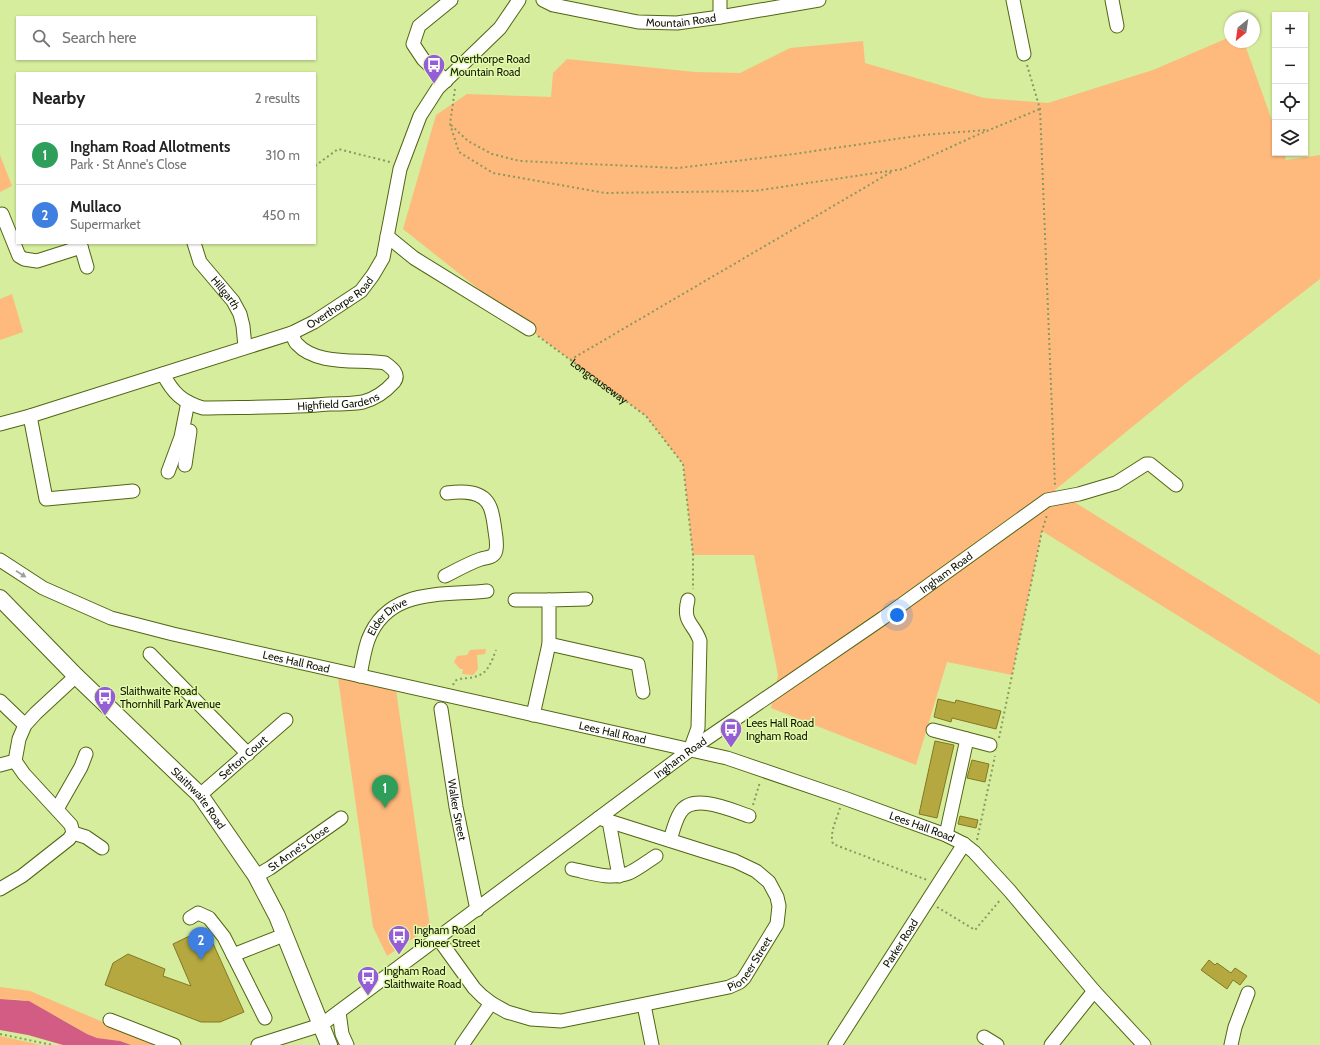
<!DOCTYPE html>
<meta charset="utf-8">
<style>
:root{--surface:#fff;--page:#f6f6f6;--text:#222;--muted:#767676;--line:#e0e0e0;--accent:#b45309}
body{margin:0;font-family:Cabin,sans-serif;background:var(--page);color:var(--text)}
.controls{position:absolute;right:12px;top:12px;display:grid;overflow:hidden;border-radius:0px;box-shadow:0 1px 3px #0004}
.controls button{width:36px;height:36px;display:grid;place-items:center;padding:0;border:0;border-bottom:1px solid var(--line);background:var(--surface);color:var(--text);font:20px sans-serif}
.compass{position:absolute;left:1224px;top:12px;width:36px;height:36px;border-radius:50%;background:var(--surface);box-shadow:0 1px 3px #0004;rotate:209deg}
.you{position:absolute;left:897px;top:615px;width:14px;height:14px;margin:-10px;border:3px solid #fff;border-radius:50%;background:#1a73e8;box-shadow:0 0 0 6px #1a73e833}
.badge{display:grid;place-items:center;width:26px;height:26px;border-radius:50%;background:var(--accent);color:#fff;font-size:13px;font-weight:700}
.pin{position:absolute;translate:-50% -33px;filter:drop-shadow(0 1px 2px #0008)}
.pin::after{content:'';position:absolute;top:21px;width:14px;height:12px;background:inherit;clip-path:polygon(0 0,100% 0,50% 100%)}
.list{margin:0;padding:0;list-style:none}
h2{display:flex;justify-content:space-between;align-items:center;height:52px;margin:0;padding:0 16px;font-size:17px}
h2 small{font-size:13px;font-weight:400;color:var(--muted)}
.list li{display:grid;grid-template-columns:26px 1fr auto;gap:12px;align-items:center;box-sizing:border-box;height:60px;padding:0 16px;border-top:1px solid var(--line)}
.list b{display:block;font-size:15px;white-space:nowrap}
.list p{margin:0;font-size:13px;white-space:nowrap;color:var(--muted)}
.list em{font-size:13px;font-style:normal;color:var(--muted)}
.icon{flex:none;width:22px;height:22px;fill:none;stroke:currentColor;stroke-width:2;stroke-linecap:round;stroke-linejoin:round}
.map{position:relative;flex:none;width:1320px;height:1045px;overflow:hidden}
.search{position:absolute;background:var(--surface);box-shadow:0 1px 3px #0004;left:16px;top:16px;width:300px;height:44px;display:flex;align-items:center;gap:10px;box-sizing:border-box;padding:0 14px;border-radius:0px;color:var(--muted);font-size:15px}
.panel{position:absolute;background:var(--surface);box-shadow:0 1px 3px #0004;left:16px;top:72px;width:300px;height:172px;border-radius:0px}
.map>svg:first-child{display:block}
</style>
<div class="map">
<svg width="1320" height="1045" viewBox="0 0 1320 1045">
<rect width="100%" height="100%" fill="#d5ed9d"/>
<path fill="#feb97c" d="M1230,37V42H1244L1275,129V153H1284L1286,160L1320,155V279L1181,387L1055,490L1320,655V704L1042,531L1012,675L947,662L916,765L771,708L778,675L754,555H693L683,464L646,416L529,329L403,229L436,115L467,94L551,97L553,73L567,59L695,72L740,73L790,48L863,41L865,63L984,98L1048,103L1153,70Z
M0,155L12,186L0,192Z
M12,294L23,332L0,340V299Z
M486,649L485,654L477,655L478,669L473,675L462,674L463,669H460L454,662L457,656L467,655L470,650Z
M338,678L396,690L430,927L387,956L373,927Z
M0,987L30,991L157,1045H131L120,1041L97,1038L87,1034L65,1021L25,1000L0,999Z
M0,1036L41,1045H0Z"/>
<path fill="#d25c83" d="M0,999L29,1001L87,1034L97,1038L120,1041L131,1045H63L28,1035L0,1030Z"/>
<path fill="#b5a841" stroke="#847922" d="M938,699L955,703L956,700L1001,711L996,729L952,718L951,722L934,717Z
M935,741L954,745L937,818L919,814Z
M972,760L989,764L985,782L967,778Z
M960,816L978,820L976,828L958,824Z
M206,928L244,1012L220,1022H201L105,985L113,963L128,954L165,969L163,976L191,986L173,944Z
M1209,960L1215,965L1217,963L1231,973L1235,968L1247,976L1240,985L1233,980L1227,989L1201,970Z"/>
<g fill="none" stroke-linecap="round" stroke-linejoin="round">
<g stroke="#526513" stroke-width="15">
<g id="minor">
<path id="s2" d="M543,0L553,5L638,22L677,23L720,17L819,0"/>
<path d="M1013,0L1024,54"/>
<path d="M1112,0L1117,26"/>
<path d="M720,17V0"/>
<path d="M446,81L423,59L413,44L419,26L451,0"/>
<path d="M2,214L19,256L24,259L37,261L81,247"/>
<path d="M387,236L414,258L529,329"/>
<path d="M80,243L87,267"/>
<path id="s3" d="M194,243L200,262L233,301L240,314L243,326L245,347"/>
<path id="s4" d="M163,374C173,393 182,402 203,408C245,407 287,408 329,404C340,404 352,404 363,402C374,399 386,391 394,382C400,374 392,368 385,363C358,359 317,366 297,344C294,341 293,336 292,333"/>
<path d="M30,416L46,499L133,491"/>
<path id="s5" d="M0,424L30,416L292,333L314,322L361,291L373,275L383,258L400,169L420,116L438,88L500,28L519,0"/>
<path d="M185,465L190,431"/>
<path d="M168,472L181,437L188,402"/>
<path id="s6" d="M0,560L43,588L111,618L173,634L727,758L844,798L946,835L964,844L974,852L1009,890L1094,991L1144,1045"/>
<path d="M445,576C457,570 469,563 481,559C486,558 493,557 495,553C498,547 496,537 495,531C494,523 493,514 490,507C483,490 462,491 447,493"/>
<path d="M515,600H549"/>
<path d="M688,600C682,623 694,623 700,641L698,728L690,750"/>
<path d="M549,644L638,664L643,692"/>
<path d="M150,654L248,754"/>
<path id="s7" d="M360,676C362,664 364,652 368,640C388,587 443,596 487,591"/>
<path d="M0,701L25,725"/>
<path id="s8" d="M441,709L456,807L477,910"/>
<path d="M533,715L549,644V600L586,599"/>
<path d="M933,730L990,745"/>
<path d="M0,765L15,761L19,739L25,725L36,713L76,676"/>
<path id="s9" d="M200,795L286,720"/>
<path d="M57,809L81,767L86,754"/>
<path d="M609,821L619,876"/>
<path d="M73,833L86,837L102,848"/>
<path d="M946,835L967,739"/>
<path d="M670,840C673,831 675,821 680,813C692,792 731,810 749,816"/>
<path d="M572,869C591,873 610,880 629,873C638,869 648,861 656,856"/>
<path id="s10" d="M256,876L270,868L341,818"/>
<path d="M0,889L22,876L69,839L73,833L71,825L24,774L15,761"/>
<path d="M190,918L198,913L209,918L224,937L265,1018"/>
<path id="s11" d="M438,938L474,988L482,996L491,1003L507,1012L531,1019L561,1021L729,987L740,982L744,978L777,924L779,906L777,897L769,882L756,871L735,861L599,818"/>
<path d="M233,955L284,935"/>
<path d="M644,1005L652,1045"/>
<path d="M339,1012L342,1034L347,1045"/>
<path d="M110,1020L174,1045"/>
<path d="M984,1037L997,1045"/>
<path id="s12" d="M258,1045L321,1025L690,750L883,618L1047,500L1079,494L1116,483L1146,464H1150L1176,485"/>
<path d="M462,1045L491,1003"/>
<path id="s13" d="M835,1045L964,844"/>
<path d="M1051,1045L1094,991"/>
<path d="M1231,1045L1235,1027L1248,993"/>
</g>
</g>
<g stroke="#526513" stroke-width="18">
<g id="major">
<path id="s14" d="M0,598L76,676L200,795L256,876L277,916L329,1045"/>
</g>
</g>
<g stroke="#889960" stroke-width="2" stroke-dasharray="2 3" stroke-linecap="butt">
<path d="M1027,65L1040,109L1055,486"/>
<path d="M455,89L450,124L459,152L493,173L605,193L754,191L903,169L977,135L1040,109"/>
<path d="M451,125L468,141L492,154L520,161L678,168L794,154L923,135L986,130"/>
<path d="M315,166L338,149L390,162"/>
<path id="s1" d="M538,336L646,416L683,464L693,555V589"/>
<path d="M570,360L893,171"/>
<path d="M453,685L455,681L458,679C483,677 487,675 496,650"/>
<path d="M999,738L1042,531L1047,515"/>
<path d="M753,805L760,782"/>
<path d="M840,808C837,819 829,833 833,844L927,880"/>
<path d="M977,840L995,756"/>
<path d="M937,907L975,930L1001,899"/>
<path d="M0,1034L52,1045"/>
</g>
<use href="#minor" stroke="#fff" stroke-width="13"/>
<use href="#major" stroke="#fff" stroke-width="16"/>
</g>
<defs><path id="oneway-solid" d="M-6-.8H1V-3.2L6.5 0L1 3.2V.8H-6Z"/></defs>
<use fill="#9fa199" href="#oneway-solid" transform="translate(21 574) rotate(33)"/>
<defs>
<g id="bus-pin" transform="scale(1.15)"><path d="M0 17L-7.5 6A9.5 9.5 0 1 1 7.5 6Z" fill="#955ed7" stroke="#e2faaa"/><path d="M-5-6H5V4H4V6H2V4H-2V6H-4V4H-5ZM-3.5-4V0h7V-4ZM-3.5 1.2v1.5H-2V1.2ZM2 1.2v1.5H3.5V1.2Z" fill="#fff"/></g>
</defs>
<g fill-rule="evenodd">
<use href="#bus-pin" x="434" y="65"/>
<use href="#bus-pin" x="105" y="697"/>
<use href="#bus-pin" x="731" y="729"/>
<use href="#bus-pin" x="399" y="936"/>
<use href="#bus-pin" x="368" y="977"/>
</g>
<g text-anchor="middle" dominant-baseline="central" stroke-width="3" stroke-linejoin="round" paint-order="stroke">
<g font-size="11" fill="#0f1500" stroke="#e2faaa">
<text stroke="none"><textPath href="#s2" startOffset="141">Mountain Road</textPath></text>
<text stroke="none"><textPath href="#s3" startOffset="60">Hillgarth</textPath></text>
<text stroke="none"><textPath href="#s5" startOffset="363">Overthorpe Road</textPath></text>
<text stroke="none"><textPath href="#s1" startOffset="76">Longcauseway</textPath></text>
<text stroke="none"><textPath href="#s4" startOffset="190">Highfield Gardens</textPath></text>
<text stroke="none"><textPath href="#s12" startOffset="838">Ingham Road</textPath></text>
<text stroke="none"><textPath href="#s7" startOffset="68">Elder Drive</textPath></text>
<text stroke="none"><textPath href="#s6" startOffset="316">Lees Hall Road</textPath></text>
<text stroke="none"><textPath href="#s6" startOffset="640">Lees Hall Road</textPath></text>
<text stroke="none"><textPath href="#s9" startOffset="57">Sefton Court</textPath></text>
<text stroke="none"><textPath href="#s12" startOffset="514">Ingham Road</textPath></text>
<text stroke="none"><textPath href="#s14" startOffset="282">Slaithwaite Road</textPath></text>
<text stroke="none"><textPath href="#s8" startOffset="102">Walker Street</textPath></text>
<text stroke="none"><textPath href="#s6" startOffset="964">Lees Hall Road</textPath></text>
<text stroke="none"><textPath href="#s10" startOffset="51">St Anne's Close</textPath></text>
<text stroke="none"><textPath href="#s13" startOffset="121">Parker Road</textPath></text>
<text stroke="none"><textPath href="#s11" startOffset="361">Pioneer Street</textPath></text>
</g>
<g font-size="11" fill="#0f1500" stroke="#e2faaa" text-anchor="start">
<text x="450" y="59">Overthorpe Road<tspan x="450" dy="13">Mountain Road</tspan></text>
<text x="120" y="691">Slaithwaite Road<tspan x="120" dy="13">Thornhill Park Avenue</tspan></text>
<text x="746" y="723">Lees Hall Road<tspan x="746" dy="13">Ingham Road</tspan></text>
<text x="414" y="930">Ingham Road<tspan x="414" dy="13">Pioneer Street</tspan></text>
<text x="384" y="971">Ingham Road<tspan x="384" dy="13">Slaithwaite Road</tspan></text>
</g>
</g>
</svg>
<div class="controls">
<button>+</button>
<button>−</button>
<button><svg class="icon" aria-label="locate" viewBox="0 0 24 24"><circle cx="12" cy="12" r="6"/><path d="M12 2v4M12 18v4M2 12h4M18 12h4"/></svg></button>
<button><svg class="icon" aria-label="layers" viewBox="0 0 24 24"><path d="M12 4l9 5-9 5-9-5zM3 14l9 5 9-5"/></svg></button>
</div>
<svg class="compass" viewBox="-18 -18 36 36"><path d="M0-13l5 13h-10z" fill="#e53935"/><path d="M0 13l5-13h-10z" fill="#767676"/></svg>
<div class="you"></div>
<div class="pin badge" style="left:385px;top:808px;background:#2e9e5b">1</div>
<div class="pin badge" style="left:201px;top:960px;background:#3f7fe0">2</div>
<div class="search"><svg class="icon" aria-label="search" viewBox="0 0 24 24"><circle cx="10" cy="10" r="6"/><path d="M15 15l6 6"/></svg>Search here</div>
<section class="panel">
<h2>Nearby<small>2 results</small></h2>
<ul class="list">
<li><span class="badge" style="background:#2e9e5b">1</span><div><b>Ingham Road Allotments</b><p>Park · St Anne's Close</p></div><em>310 m</em></li>
<li><span class="badge" style="background:#3f7fe0">2</span><div><b>Mullaco</b><p>Supermarket</p></div><em>450 m</em></li>
</ul>
</section>
</div>
